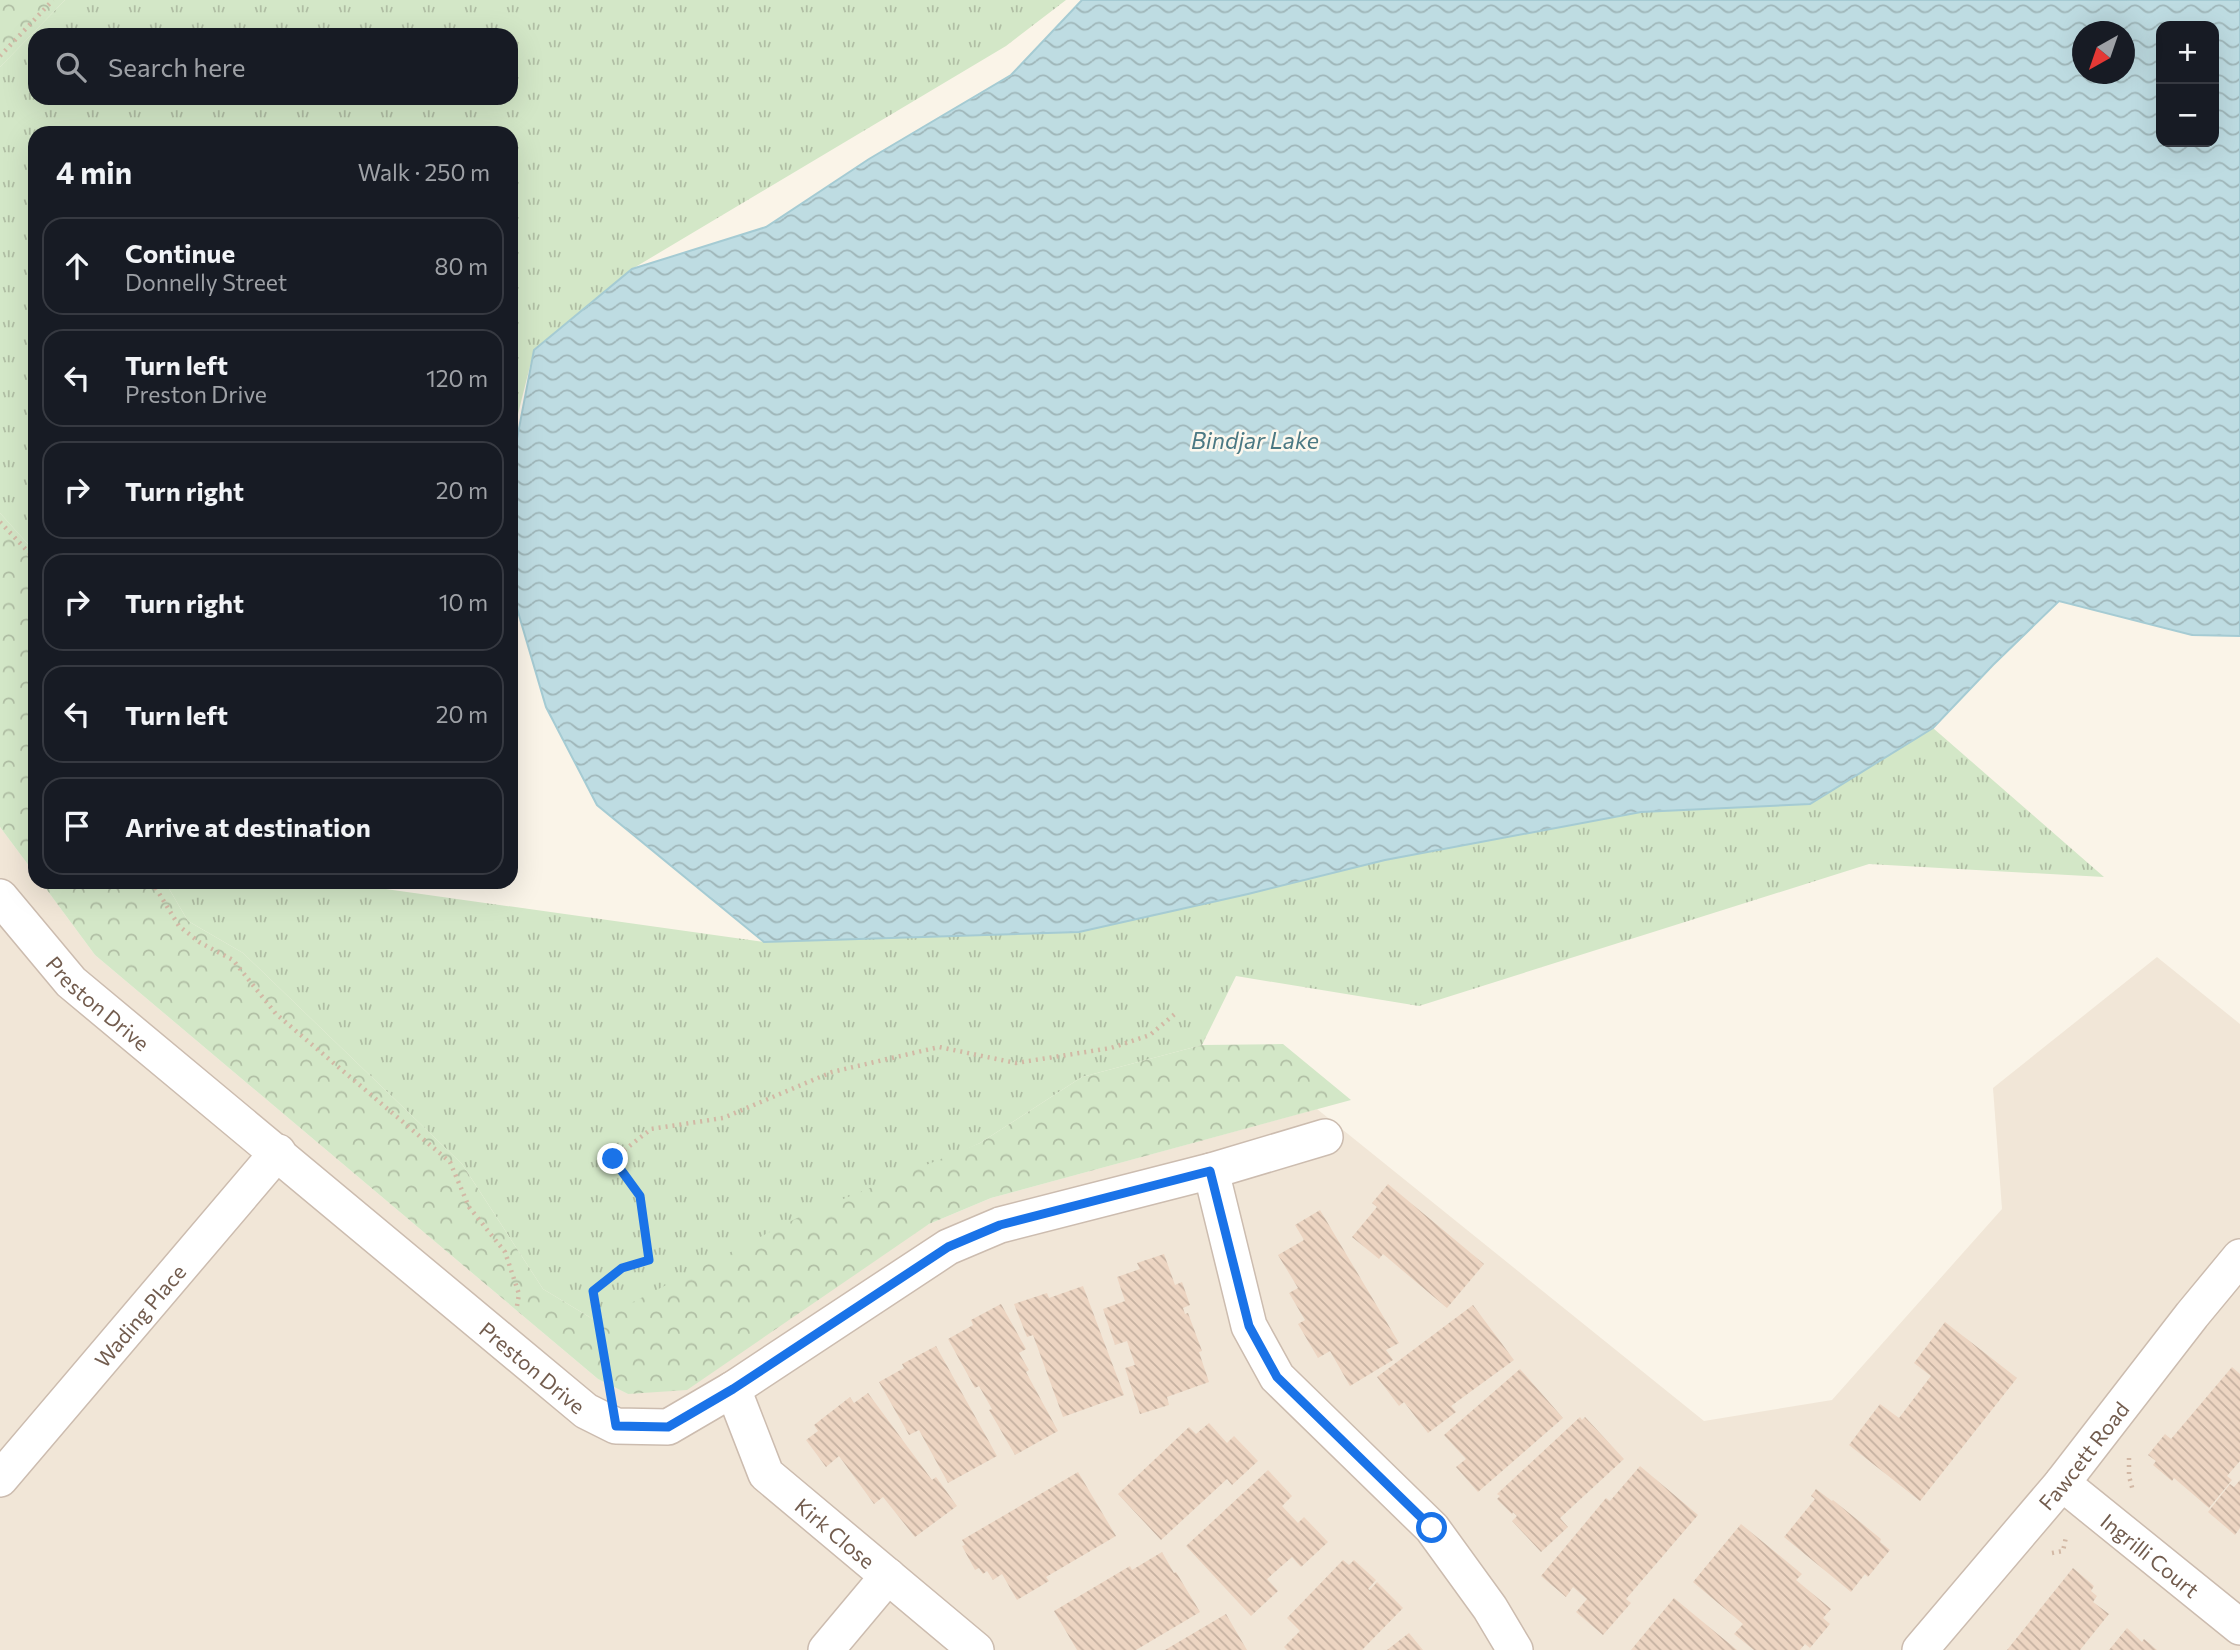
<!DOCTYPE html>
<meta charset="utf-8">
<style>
:root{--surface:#171b24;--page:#242831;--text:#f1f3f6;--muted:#9ea1a6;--line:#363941}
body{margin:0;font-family:Commissioner,sans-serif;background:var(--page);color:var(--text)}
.controls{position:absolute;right:21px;top:21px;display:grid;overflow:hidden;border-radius:14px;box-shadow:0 7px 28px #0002}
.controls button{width:63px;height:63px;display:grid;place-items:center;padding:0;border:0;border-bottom:2px solid var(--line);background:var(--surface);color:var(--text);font:35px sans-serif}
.compass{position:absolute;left:2072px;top:21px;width:63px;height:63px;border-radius:50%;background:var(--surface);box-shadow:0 7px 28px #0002;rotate:220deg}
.stop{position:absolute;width:21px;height:21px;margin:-16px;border:5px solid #1a73e8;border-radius:50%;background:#fff}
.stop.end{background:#1a73e8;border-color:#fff;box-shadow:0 2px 7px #0008}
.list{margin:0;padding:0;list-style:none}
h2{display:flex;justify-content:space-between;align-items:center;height:91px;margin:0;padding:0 28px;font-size:30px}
h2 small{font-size:23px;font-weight:400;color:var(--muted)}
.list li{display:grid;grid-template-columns:46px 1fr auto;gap:21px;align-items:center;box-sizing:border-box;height:98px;margin:0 14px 14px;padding:0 14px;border:2px solid var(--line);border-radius:21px}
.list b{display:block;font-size:26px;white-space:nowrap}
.list p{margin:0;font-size:23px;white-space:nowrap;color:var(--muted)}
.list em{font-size:23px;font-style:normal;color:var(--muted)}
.icon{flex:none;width:38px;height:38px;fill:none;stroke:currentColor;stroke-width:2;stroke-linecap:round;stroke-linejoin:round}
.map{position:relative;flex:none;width:2240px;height:1650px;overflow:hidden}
.search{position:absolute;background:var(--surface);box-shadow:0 7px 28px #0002;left:28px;top:28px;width:490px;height:77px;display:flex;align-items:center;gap:18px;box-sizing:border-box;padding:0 24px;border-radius:21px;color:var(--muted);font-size:26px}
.panel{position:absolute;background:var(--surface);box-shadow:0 7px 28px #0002;left:28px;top:126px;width:490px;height:763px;border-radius:21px}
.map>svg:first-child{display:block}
</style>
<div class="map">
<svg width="2240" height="1650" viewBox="0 0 2240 1650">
<defs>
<pattern id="grass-tufts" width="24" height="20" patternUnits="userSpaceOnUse" patternTransform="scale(1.75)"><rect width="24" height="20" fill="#d3e7c7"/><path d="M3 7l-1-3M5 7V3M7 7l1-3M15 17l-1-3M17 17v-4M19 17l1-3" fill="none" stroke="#b0bea4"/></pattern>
<pattern id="park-crowns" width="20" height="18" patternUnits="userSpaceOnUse" patternTransform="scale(1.75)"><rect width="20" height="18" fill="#d3e7c7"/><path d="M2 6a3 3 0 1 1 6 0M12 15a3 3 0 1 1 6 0" fill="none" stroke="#b0bea4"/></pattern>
<pattern id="water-waves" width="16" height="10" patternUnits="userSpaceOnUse" patternTransform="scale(1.75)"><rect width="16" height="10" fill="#bedce2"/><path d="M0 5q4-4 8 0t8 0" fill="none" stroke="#9fb6b9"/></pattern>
<pattern id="building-back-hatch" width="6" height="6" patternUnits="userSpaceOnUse" patternTransform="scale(1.75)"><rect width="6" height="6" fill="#edd5c2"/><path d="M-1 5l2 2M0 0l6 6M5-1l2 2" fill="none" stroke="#c4b0a0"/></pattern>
</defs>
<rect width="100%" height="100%" fill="#faf4e8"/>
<path fill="#f1e6d7" d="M0,827L35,874V882H41L95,955L598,1379L628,1394L929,1224L991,1198L1317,1109L1704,1421L1832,1400L2002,1209L1993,1088L2157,957L2240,1024V1650H0Z"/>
<path fill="url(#grass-tufts)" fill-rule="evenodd" d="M65,0H1066L1006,46L632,269L534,350L511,442V133H35V552L0,513V67ZM35,35H511V98H35Z
M1933,728L2104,877L1869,864L1419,1006L1236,976L1202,1045L1082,1077L980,1143L596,1321L543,1289L462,1164L243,953L188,921L165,882H336L764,942L1385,860L1641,812L1810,804Z"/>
<path fill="url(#park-crowns)" d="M0,0H65L0,67Z
M0,513L35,552V874L0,827Z
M41,882H165L188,921L243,953L462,1164L543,1289L596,1321L799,1217L980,1143L1082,1077L1202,1045L1283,1044L1351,1100L991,1198L929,1224L687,1390L628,1394L598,1379L95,955Z"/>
<path fill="url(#water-waves)" stroke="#a5cbd3" stroke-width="2" fill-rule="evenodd" d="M1082,0H2240V636L2192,635L2059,601L1993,665L1933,728L1810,804L1641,812L1385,860L1248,894L1079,932L764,942L597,805L546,707L511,588V470L534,350L632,269L766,227L869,159L1011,75ZM2161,26H2214V142H2161ZM2082,32H2124V74H2082Z"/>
<path fill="url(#building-back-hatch)" d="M1388,1184L1484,1264L1447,1308L1383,1254L1379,1259L1352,1237L1377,1207L1372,1203Z
M1320,1210L1399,1343L1386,1350L1393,1360L1350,1386L1330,1351L1318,1358L1298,1324L1305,1320L1289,1293L1298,1288L1278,1255L1304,1240L1295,1225Z
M1164,1254L1175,1285L1182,1282L1190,1305L1183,1308L1185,1314L1188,1313L1202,1351L1199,1352L1209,1382L1167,1397L1169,1405L1140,1414L1125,1368L1135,1365L1127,1341L1115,1345L1103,1309L1125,1301L1117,1277L1140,1269L1137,1263Z
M1083,1286L1124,1395L1063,1417L1033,1335L1027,1337L1014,1304L1047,1293L1049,1298Z
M1001,1304L1026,1349L1019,1353L1029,1370L1026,1372L1058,1431L1015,1455L989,1410L992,1409L979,1386L975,1388L948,1339L973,1325L971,1320Z
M1473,1305L1514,1360L1451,1406L1456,1412L1428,1433L1404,1402L1399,1406L1377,1377Z
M1945,1322L2017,1378L1920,1501L1849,1445L1880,1404L1899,1418L1931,1376L1914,1363Z
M936,1346L997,1456L948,1483L919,1430L909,1435L879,1382L904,1368L902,1364Z
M2232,1367L2240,1374V1461L2227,1476L2232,1480L2209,1508L2174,1478L2172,1481L2153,1465L2156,1461L2148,1455L2165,1434L2171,1439Z
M1520,1369L1563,1418L1478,1492L1456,1467L1466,1459L1444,1435Z
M868,1393L932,1480L936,1477L957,1506L915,1537L883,1497L874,1504L839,1456L826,1467L806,1440L818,1431L814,1425L850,1397L854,1403Z
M1580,1417L1582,1420L1585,1417L1624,1459L1560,1518L1568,1527L1541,1552L1512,1521L1517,1516L1513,1512L1512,1514L1497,1499L1500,1496L1497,1494Z
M1209,1423L1227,1443L1234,1436L1258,1461L1232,1485L1227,1479L1161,1540L1118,1494L1189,1427L1196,1434Z
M1640,1466L1698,1515L1626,1599L1631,1603L1603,1635L1576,1612L1587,1599L1573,1587L1566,1597L1541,1576L1606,1498L1610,1501Z
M1268,1470L1292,1496L1282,1506L1298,1523L1304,1517L1328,1542L1301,1567L1292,1557L1267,1579L1278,1591L1251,1616L1186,1546Z
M1078,1472L1116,1536L1046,1577L1049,1581L1017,1600L1002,1574L993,1580L987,1571L983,1574L979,1568L975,1570L962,1546L965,1545L962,1540Z
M2240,1480V1528L2235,1535L2208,1512L2230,1484L2234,1487Z
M1816,1489L1832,1501L1833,1500L1881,1539L1880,1542L1890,1550L1868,1577L1865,1574L1851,1592L1784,1537L1815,1499L1811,1496Z
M1741,1524L1802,1574L1796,1580L1831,1609L1823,1618L1830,1624L1810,1648L1805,1644L1800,1650H1754L1734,1634L1743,1624L1693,1582Z
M1162,1552L1174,1573L1176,1572L1200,1612L1136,1650H1077L1054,1611L1130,1566L1132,1570Z
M1343,1560L1349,1565L1354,1560L1376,1580L1368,1589L1370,1590L1377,1582L1403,1608L1362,1650H1287L1284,1647L1300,1631L1287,1618Z
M2073,1568L2094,1586L2091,1591L2097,1596L2093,1602L2109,1614L2080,1650H2007Z
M1674,1598L1737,1650H1631Z
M1226,1614L1247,1650H1165Z
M2127,1628L2142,1642L2144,1639L2157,1650H2109Z
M1409,1633L1423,1650H1387Z"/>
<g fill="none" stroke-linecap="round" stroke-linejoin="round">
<g stroke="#ccbcaf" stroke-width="38">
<g id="minor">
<path id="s1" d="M0,897L71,982L586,1411L616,1426L668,1427L733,1389L948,1247L1000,1225L1211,1171L1325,1137"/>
<path d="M1211,1171L1249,1326L1277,1377L1432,1528L1490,1608L1515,1650"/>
<path id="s2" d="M733,1389L766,1474L976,1650"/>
<path id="s3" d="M0,1479L278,1152"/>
<path id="s4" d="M2062,1483L2240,1627"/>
<path d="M826,1650L888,1576"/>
<path id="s5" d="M1920,1650L2062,1483L2192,1315L2240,1257"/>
</g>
</g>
<path stroke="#d2b8a5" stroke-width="4.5" stroke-dasharray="2 5" stroke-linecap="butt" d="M0,56L53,0
M0,522L35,559
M152,882L179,926L199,942L233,960L276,1014L450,1162L469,1207L505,1252L519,1294L517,1306
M608,1380L593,1291L622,1268L649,1260L640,1196L613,1159L651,1129L723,1118L832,1072L939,1047L1016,1063L1111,1048L1150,1035L1176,1013
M2129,1458V1476L2133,1491
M2052,1553L2063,1551L2066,1537"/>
<use href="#minor" stroke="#fff" stroke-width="35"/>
</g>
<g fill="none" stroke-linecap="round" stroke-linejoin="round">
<path stroke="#1a73e8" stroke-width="9" d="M613,1159L640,1196L649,1260L622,1268L593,1291L616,1426L668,1427L733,1389L948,1247L1000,1225L1210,1171L1249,1326L1277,1377L1432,1528"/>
</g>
<g text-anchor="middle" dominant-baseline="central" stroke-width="5" stroke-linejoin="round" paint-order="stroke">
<g font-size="21" fill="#725c4e" stroke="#fdf8ee">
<text stroke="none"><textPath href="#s1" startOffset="145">Preston Drive</textPath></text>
<text stroke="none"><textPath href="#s3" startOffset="215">Wading Place</textPath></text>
<text stroke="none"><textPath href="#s1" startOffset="712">Preston Drive</textPath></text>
<text stroke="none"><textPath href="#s5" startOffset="254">Fawcett Road</textPath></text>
<text stroke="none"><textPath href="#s2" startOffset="182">Kirk Close</textPath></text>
<text stroke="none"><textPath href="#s4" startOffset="114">Ingrilli Court</textPath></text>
</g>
<g font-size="23" font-style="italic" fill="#4a7883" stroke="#fdf8ee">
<text x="1255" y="440">Bindjar Lake</text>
</g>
</g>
</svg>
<div class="controls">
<button>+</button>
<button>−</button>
</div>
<svg class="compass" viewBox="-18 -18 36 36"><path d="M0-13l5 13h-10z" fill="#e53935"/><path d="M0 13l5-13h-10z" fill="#9ea1a6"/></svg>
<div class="stop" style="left:1432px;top:1528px"></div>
<div class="stop end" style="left:613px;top:1159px"></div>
<div class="search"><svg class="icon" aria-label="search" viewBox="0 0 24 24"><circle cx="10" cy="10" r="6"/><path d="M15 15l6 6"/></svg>Search here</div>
<section class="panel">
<h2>4 min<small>Walk · 250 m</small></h2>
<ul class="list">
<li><svg class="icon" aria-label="ahead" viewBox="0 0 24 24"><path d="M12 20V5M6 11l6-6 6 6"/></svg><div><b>Continue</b><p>Donnelly Street</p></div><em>80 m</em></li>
<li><svg class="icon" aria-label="left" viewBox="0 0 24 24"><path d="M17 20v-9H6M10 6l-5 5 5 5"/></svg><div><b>Turn left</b><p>Preston Drive</p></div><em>120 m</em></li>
<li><svg class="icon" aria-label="right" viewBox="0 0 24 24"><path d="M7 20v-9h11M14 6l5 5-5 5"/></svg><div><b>Turn right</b></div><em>20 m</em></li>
<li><svg class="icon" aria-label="right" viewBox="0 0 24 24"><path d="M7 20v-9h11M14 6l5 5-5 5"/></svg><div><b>Turn right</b></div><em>10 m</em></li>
<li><svg class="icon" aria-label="left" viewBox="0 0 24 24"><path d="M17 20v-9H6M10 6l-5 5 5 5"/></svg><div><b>Turn left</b></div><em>20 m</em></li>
<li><svg class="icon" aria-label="arrive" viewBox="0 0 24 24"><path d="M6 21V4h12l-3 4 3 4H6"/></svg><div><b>Arrive at destination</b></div></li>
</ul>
</section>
</div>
